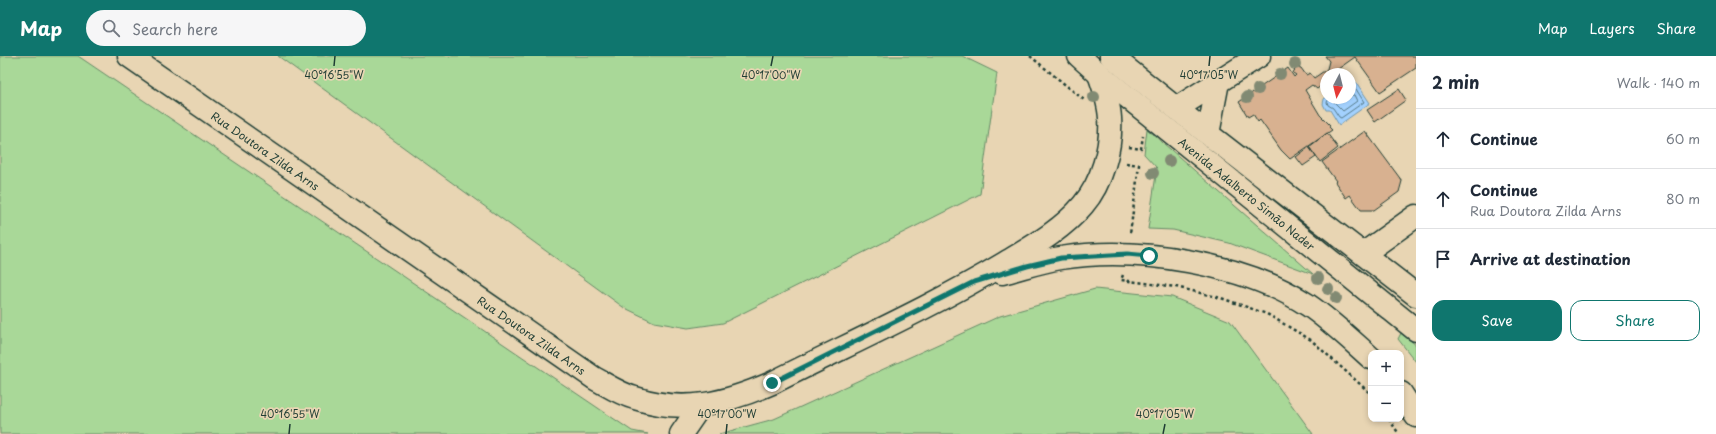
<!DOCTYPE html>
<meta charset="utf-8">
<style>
:root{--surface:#fff;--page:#f6f6f7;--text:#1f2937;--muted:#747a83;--line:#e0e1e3;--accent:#0f766e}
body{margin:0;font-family:"Playpen Sans",sans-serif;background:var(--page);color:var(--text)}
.controls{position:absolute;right:12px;bottom:12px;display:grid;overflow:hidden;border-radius:8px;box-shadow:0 2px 6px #0003}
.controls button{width:36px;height:36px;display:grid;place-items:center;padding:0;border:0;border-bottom:1px solid var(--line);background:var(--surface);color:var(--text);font:20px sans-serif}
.compass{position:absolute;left:1320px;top:12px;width:36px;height:36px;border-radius:50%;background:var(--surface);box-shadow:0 2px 6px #0003;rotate:187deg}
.stop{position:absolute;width:12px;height:12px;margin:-9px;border:3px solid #0f766e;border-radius:50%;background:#fff}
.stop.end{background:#0f766e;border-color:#fff;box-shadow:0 1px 4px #0008}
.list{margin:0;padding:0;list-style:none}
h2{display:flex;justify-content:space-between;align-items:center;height:52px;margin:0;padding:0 16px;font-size:17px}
h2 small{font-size:13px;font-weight:400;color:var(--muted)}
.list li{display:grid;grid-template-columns:26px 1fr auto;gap:12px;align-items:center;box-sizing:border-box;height:60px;padding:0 16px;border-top:1px solid var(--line)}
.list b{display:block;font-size:15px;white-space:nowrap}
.list p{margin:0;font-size:13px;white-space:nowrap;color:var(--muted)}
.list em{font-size:13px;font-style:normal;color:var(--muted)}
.actions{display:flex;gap:8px;padding:12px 16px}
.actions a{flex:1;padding:9px 0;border:1px solid var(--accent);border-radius:12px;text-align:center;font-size:14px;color:var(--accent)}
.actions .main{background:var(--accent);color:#fff}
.icon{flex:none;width:22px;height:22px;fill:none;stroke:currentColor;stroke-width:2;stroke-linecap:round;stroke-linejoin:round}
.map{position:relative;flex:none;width:1416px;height:378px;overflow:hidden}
header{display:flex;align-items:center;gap:24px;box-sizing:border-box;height:56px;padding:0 20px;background:var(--accent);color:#fff}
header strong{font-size:19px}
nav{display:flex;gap:22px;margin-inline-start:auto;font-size:14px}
.search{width:280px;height:36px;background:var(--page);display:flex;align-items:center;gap:10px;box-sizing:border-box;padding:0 14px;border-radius:22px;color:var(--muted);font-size:15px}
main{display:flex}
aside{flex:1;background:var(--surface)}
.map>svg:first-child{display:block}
</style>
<header>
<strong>Map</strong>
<div class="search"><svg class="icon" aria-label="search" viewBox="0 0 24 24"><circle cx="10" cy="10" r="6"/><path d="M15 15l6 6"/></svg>Search here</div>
<nav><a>Map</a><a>Layers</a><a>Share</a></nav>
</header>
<main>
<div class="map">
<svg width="1416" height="378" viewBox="0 0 1416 378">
<rect width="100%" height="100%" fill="#e8d5b3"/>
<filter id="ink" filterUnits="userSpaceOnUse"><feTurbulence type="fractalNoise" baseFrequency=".025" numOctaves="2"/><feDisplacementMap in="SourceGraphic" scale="8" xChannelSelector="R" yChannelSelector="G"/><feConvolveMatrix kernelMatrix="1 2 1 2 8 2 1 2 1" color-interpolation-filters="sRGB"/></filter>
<g filter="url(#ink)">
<path fill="#a9d898" stroke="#648a66" d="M0,0H78L632,375L648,378H0Z
M278,0H962L997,17L980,138L723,267L688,272L654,266L623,251Z
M1147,73L1313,218L1229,187L1173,174L1148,173L1157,112L1144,98Z
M1095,233L1172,241L1230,265L1313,378H719L774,363L1000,260Z
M1401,277L1416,289V306L1398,283Z"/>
<path fill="#a3d1fe" stroke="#6e96ad" d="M1356,26L1370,47L1339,69L1330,54H1326L1323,48L1324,43L1326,41L1350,42V31Z"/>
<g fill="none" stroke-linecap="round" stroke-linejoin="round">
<path stroke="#547885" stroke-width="1" d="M1330,42L1327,46L1328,49L1333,52L1339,61L1341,62L1364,46L1356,33L1350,34
M1335,42L1334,46L1343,55L1357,45L1354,39H1350"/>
</g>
<path fill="#d8b190" stroke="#1f3d34" d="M1325,0H1416V12L1380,36L1355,1L1331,18H1326V26L1317,33L1312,29L1305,34L1320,59L1330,69L1329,71L1332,74L1290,103L1281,94L1260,64L1258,66L1253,58L1248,61L1239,46L1288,12L1294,21L1296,19L1293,17L1294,15L1297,11L1301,12L1306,19L1310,17L1314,22L1327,13L1329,5Z
M1399,33L1406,44L1375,66L1367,54Z
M1365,75L1402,125L1399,136L1374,154H1361L1350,139L1346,142L1335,126L1336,125L1322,106Z
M1327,77L1338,92L1320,106L1309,91Z
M1309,91L1316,101L1303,110L1296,101Z"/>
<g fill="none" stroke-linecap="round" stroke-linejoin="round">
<g stroke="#1f3d34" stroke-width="25">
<path id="minor" d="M1111,0L1208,78L1416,239
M1177,52L1259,0
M1208,78L1218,26
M1363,198L1416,160
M681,378L701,349"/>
</g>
<g stroke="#1f3d34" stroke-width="25">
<g id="major">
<path id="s1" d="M129,0L594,322C607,329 620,338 635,342C684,358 726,347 772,327C849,288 932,251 1005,207C1033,190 1062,174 1083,149C1102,127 1112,91 1110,62C1109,47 1104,32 1099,18"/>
<path id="s2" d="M1079,0L1099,18L1416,274"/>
<path d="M1002,217C1022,212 1041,205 1061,202C1137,190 1243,207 1308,249C1330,264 1351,284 1371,302"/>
<path d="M1401,337L1416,360"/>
</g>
</g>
<path stroke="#1f3d34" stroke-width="2.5" stroke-dasharray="3 3" stroke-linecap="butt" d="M1030,0L1084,44
M1129,91L1141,93L1143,80
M1126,107L1139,109L1130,178
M1123,219L1121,224L1176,231L1221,242L1267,258L1311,284L1371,338
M1389,363L1399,378"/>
<use href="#minor" stroke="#e8d5b3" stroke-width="22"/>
<use href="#major" stroke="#e8d5b3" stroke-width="22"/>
</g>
<g fill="#818a73">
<circle cx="1295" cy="8" r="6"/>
<circle cx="1280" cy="18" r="6"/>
<circle cx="1258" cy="33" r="6"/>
<circle cx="1094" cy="41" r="6"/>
<circle cx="1247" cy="41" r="6"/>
<circle cx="1169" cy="105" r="6"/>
<circle cx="1153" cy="117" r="6"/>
<circle cx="1318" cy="222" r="6"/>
<circle cx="1328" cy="233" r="6"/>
<circle cx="1336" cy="242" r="6"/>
</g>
</g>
<g fill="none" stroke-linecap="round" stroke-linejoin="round" filter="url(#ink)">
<path stroke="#0f766e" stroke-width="5" d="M772,327L974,226L1027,210L1061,202L1127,198L1149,200"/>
</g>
<path fill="none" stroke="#1f3d34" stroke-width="1.5" d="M334,10L335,0M771,10L773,0M1209,10L1210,0M289,378L290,368M726,378L727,368M1163,378L1165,368"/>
<g text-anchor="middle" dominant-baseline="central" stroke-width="3.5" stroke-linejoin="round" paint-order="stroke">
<g font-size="11" fill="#1f3d34" stroke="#e8d5b3">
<text stroke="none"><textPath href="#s1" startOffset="166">Rua Doutora Zilda Arns</textPath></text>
<text stroke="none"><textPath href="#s2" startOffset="217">Avenida Adalberto Simão Nader</textPath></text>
<text stroke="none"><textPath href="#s1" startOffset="490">Rua Doutora Zilda Arns</textPath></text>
</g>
</g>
<g font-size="10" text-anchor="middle" fill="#1f3d34" stroke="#e8d5b3" stroke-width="3.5" stroke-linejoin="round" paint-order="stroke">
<text x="334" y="23">40°16'55"W</text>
<text x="771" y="23">40°17'00"W</text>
<text x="1209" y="23">40°17'05"W</text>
<text x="290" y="362">40°16'55"W</text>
<text x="727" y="362">40°17'00"W</text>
<text x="1165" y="362">40°17'05"W</text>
</g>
</svg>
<div class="controls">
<button>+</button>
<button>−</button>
</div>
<svg class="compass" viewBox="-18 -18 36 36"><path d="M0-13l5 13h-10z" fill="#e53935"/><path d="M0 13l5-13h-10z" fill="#747a83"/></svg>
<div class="stop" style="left:1149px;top:200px"></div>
<div class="stop end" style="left:772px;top:327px"></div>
</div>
<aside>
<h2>2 min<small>Walk · 140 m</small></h2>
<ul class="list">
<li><svg class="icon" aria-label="ahead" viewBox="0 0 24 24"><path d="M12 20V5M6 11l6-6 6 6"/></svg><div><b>Continue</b></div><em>60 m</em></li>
<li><svg class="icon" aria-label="ahead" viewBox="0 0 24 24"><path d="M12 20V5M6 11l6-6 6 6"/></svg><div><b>Continue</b><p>Rua Doutora Zilda Arns</p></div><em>80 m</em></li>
<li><svg class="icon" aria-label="arrive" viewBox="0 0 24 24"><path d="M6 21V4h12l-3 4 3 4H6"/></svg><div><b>Arrive at destination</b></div></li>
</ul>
<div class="actions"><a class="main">Save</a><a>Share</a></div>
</aside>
</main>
